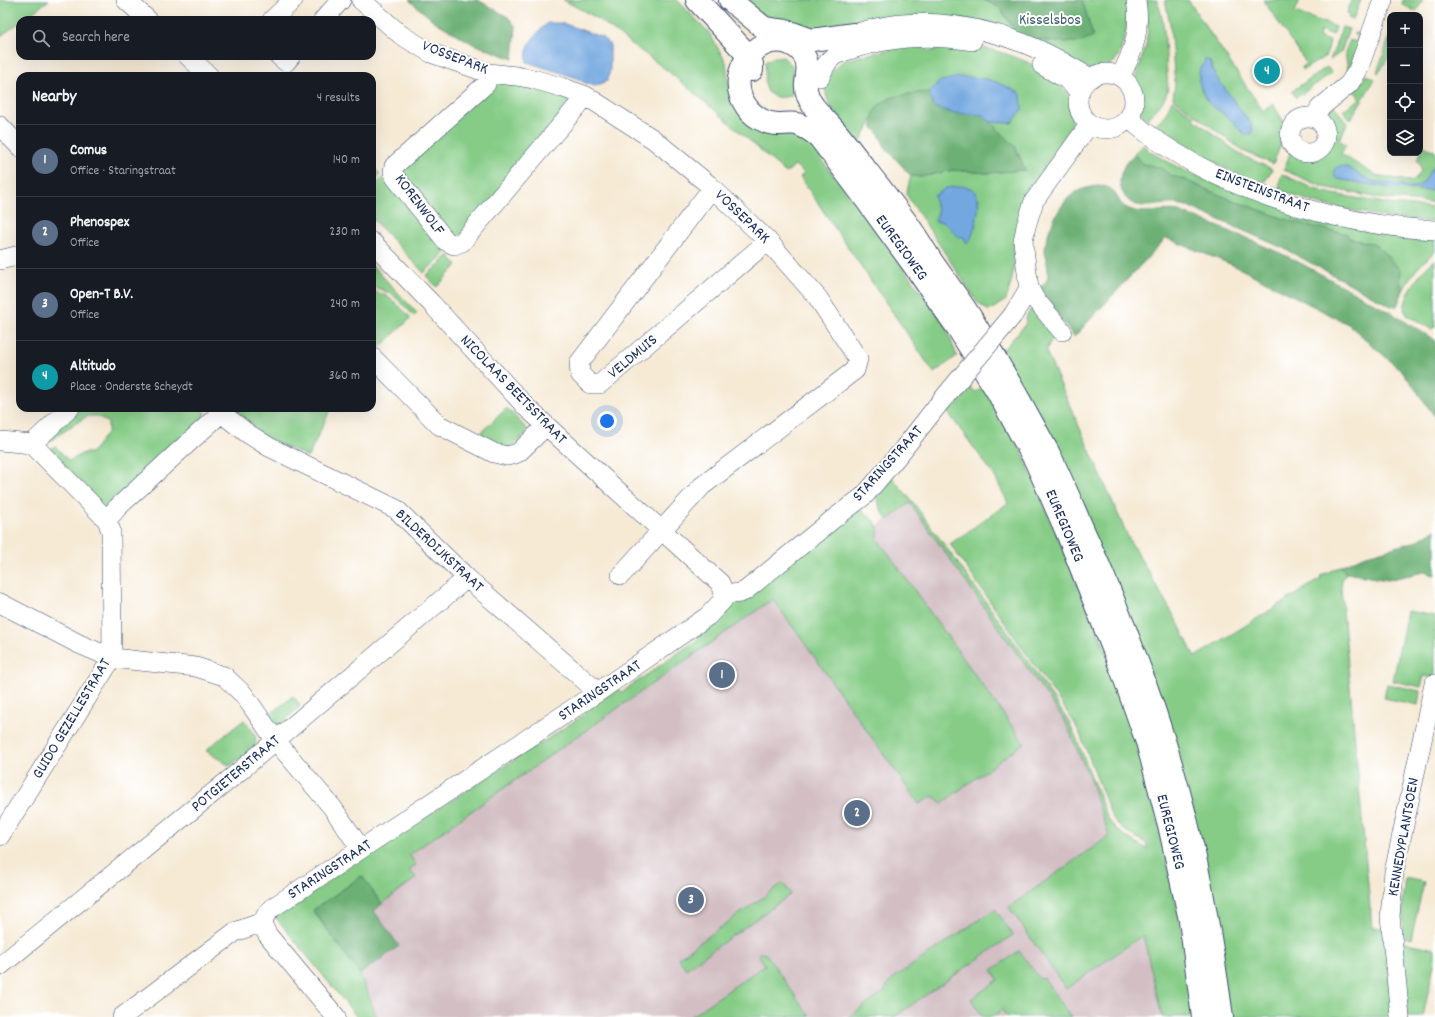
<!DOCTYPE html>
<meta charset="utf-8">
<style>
:root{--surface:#171b24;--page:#242831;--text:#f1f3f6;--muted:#9ea1a6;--line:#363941;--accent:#ea580c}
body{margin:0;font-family:Dekko,sans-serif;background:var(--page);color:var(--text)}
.controls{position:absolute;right:12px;top:12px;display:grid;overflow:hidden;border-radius:8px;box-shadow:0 4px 16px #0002}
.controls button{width:36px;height:36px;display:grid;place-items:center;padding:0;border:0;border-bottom:1px solid var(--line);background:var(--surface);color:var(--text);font:20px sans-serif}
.you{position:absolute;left:607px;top:421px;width:14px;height:14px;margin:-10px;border:3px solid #fff;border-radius:50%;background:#1a73e8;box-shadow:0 0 0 6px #1a73e833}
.badge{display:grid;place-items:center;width:26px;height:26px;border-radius:50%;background:var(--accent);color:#fff;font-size:13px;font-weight:700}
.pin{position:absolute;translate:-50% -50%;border:2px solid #fff;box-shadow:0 1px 4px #0006}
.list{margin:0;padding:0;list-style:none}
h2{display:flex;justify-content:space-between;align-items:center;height:52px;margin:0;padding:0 16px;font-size:17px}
h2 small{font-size:13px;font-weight:400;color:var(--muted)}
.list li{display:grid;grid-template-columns:26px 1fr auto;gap:12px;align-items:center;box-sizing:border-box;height:72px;padding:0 16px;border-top:1px solid var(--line)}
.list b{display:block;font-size:15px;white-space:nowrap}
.list p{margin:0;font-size:13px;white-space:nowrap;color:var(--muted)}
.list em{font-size:13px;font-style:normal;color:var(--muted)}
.icon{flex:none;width:22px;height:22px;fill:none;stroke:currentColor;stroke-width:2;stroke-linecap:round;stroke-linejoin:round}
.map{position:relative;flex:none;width:1435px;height:1017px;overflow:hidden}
.search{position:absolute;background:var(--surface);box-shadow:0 4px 16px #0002;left:16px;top:16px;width:360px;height:44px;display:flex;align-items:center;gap:10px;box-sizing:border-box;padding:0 14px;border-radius:12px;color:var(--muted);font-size:15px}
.panel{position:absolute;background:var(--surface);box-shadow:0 4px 16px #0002;left:16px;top:72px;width:360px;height:340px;border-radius:12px}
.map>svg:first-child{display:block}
</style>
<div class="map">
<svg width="1435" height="1017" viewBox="0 0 1435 1017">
<rect width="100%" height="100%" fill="#fff"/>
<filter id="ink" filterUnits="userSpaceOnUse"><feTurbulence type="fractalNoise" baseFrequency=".025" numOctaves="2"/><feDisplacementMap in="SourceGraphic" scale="8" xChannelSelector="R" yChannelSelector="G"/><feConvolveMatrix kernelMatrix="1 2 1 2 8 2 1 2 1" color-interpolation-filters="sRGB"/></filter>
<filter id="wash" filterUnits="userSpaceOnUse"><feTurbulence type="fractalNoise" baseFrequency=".012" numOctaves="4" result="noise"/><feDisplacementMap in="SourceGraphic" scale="16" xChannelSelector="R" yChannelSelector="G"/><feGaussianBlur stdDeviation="0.9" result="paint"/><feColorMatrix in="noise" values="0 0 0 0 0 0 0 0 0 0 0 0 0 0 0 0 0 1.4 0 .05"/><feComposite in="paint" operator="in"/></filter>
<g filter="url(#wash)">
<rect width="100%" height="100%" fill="#f6ead5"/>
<path fill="#d2bec3" d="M910,503L1065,721L1090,780L1143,935L1162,1017H377L360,974L313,910L772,599Z"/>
<path fill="#86cc87" stroke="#507e72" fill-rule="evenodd" d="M0,0H49L23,20H20V22L0,37Z
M563,0H677L708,31L726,62L729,86L799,133L813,147L822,160L853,201L944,323L957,356L934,373L800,177L804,173L795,165L786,173L724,118L668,71L595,17Z
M741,0H984L1000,8L1020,38L1057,42L1093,36L1082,0H1127L1126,31L1120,53L1114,62L1108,66L1091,70L1020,38L825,33L769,20Z
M1146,0H1157C1167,27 1165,58 1168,86C1167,101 1156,109 1147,120L1143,116L1139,108L1135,87L1136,75L1146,46L1148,29Z
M1165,0H1188L1263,111L1273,104L1284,122L1283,129L1284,137L1273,164L1243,151L1173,98L1175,84L1170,24ZM1208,61H1210L1215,76L1250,123L1252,127L1251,135H1245C1239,129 1234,122 1228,117C1223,112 1217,111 1213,106C1202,96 1190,69 1208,61Z
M1263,0H1300L1295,12L1336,27L1333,35L1321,30L1319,37L1330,41L1326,56L1303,70L1302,67L1307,64Z
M1351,0H1361L1353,20L1348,18L1350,15L1347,14Z
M1403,0H1423L1416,12L1402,4Z
M1342,27L1349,29L1341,52L1330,60Z
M1354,32L1363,35L1348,71L1345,52L1350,40L1356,42L1358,36L1354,34Z
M1390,36V55L1379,73L1377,72Z
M937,41C974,45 1011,51 1044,71C1054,78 1063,89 1072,97L1074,116L1071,127L1053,154L1034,187L1017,246L1012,279L1006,300L989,311L977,302L906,194L911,176L921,177L953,170L987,173L1025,170L1015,146L990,122L1012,123L941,81L929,92L904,95L890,98L882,103L876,110L871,122L859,144C846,129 818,100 827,78C831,71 838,65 844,60L921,42L929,51H934ZM938,193L979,198L975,227L965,240L964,237C955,234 947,219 936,222V219L938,214L934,196Z
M774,57H783L791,64C795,74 792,84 792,95C782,99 769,99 766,87C764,81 766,70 765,62Z
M1327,67L1332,73L1296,98L1292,91Z
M1366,75L1375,79L1350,120L1343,110L1360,99L1353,89L1359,81L1363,82Z
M507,78L569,99V103L466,232L453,237L399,166L499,81Z
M1172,100L1195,117L1194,119L1241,155L1272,169L1266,180L1257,184C1222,167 1186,149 1155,126L1166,113Z
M1333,104L1347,124L1339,140L1346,144L1341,154L1375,175L1408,181H1412L1419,175L1421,170L1420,165L1417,160L1424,146L1435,151V167C1427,171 1427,182 1419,186C1412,189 1407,186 1401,185C1397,184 1392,185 1388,184C1373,183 1359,177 1348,167L1338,179L1384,187L1435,191V203L1378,198L1324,187L1311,182L1284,170L1291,150C1306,166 1332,155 1331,133C1330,127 1327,123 1325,118Z
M1142,145L1148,148L1147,150L1179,168L1220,186L1435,237V252C1420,264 1411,274 1403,291L1400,281L1401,271L1377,245L1348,238L1347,234L1314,227L1282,218L1240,203L1212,192L1183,179L1172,176L1159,167L1143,164L1134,154Z
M374,167L380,175L372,182V168Z
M1282,174L1314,189L1333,194L1390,204L1435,208V222L1390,218L1319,204L1281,191C1278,185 1280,180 1282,174Z
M383,178L446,252L424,273L372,218V187Z
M449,255L457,265L437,287L426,276Z
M1435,260V327L1431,329L1407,315L1404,309C1407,290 1420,272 1435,260Z
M372,265L417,313L414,316L392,294L372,286Z
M372,291C390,294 399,306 411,318L379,348L372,341Z
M1036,309L1055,334L1047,348V354L1129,539L1177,621L1195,657L1322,578L1320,576L1341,566L1346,573L1342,580L1341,588L1372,928H1384L1393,1017H1229L1226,991L999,354L1025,325L1026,318L1030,310Z
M971,387L975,392L986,387L1023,454L1139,733L1201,1017H1162L1143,935L1066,989L1009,907L1109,836L1090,780L1065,721L910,503L887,520L880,507L876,496L889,474L912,501L957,562L1019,648L1069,722L1076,737L1108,819C1118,833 1133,842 1148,849L1146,843C1133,836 1121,830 1112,817L1080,734L1074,722L950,544L1008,503L994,475L946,410L954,402L958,405Z
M79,408H202L205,413L203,421L109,508L101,509L48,452L55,446L69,461L84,453H91L108,432V423L98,416H87L45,444L44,441Z
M234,408H331L308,457L263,436Z
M507,408L528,430L514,446L507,449L477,436Z
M857,508C867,514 884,524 877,538L1024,743L942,803L933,796L919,804L773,599L409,855L416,865L409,869L416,878L382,904L361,876L313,911L360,974L377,1017H357L276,918L278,914L286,908L290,910L347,867L523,754L522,751L532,744L535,747L585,714L584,710L618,689L622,692L698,639L697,635L729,606L761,586Z
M1407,611L1435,616V678L1424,676L1421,687L1393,681Z
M1387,684L1420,691L1418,705L1384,698Z
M293,696L301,706L281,724H274L269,715Z
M244,720C250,727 260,737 254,747L230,766L206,751L212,745Z
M1405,878L1424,882L1411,939L1404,937L1402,901Z
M783,883L791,894L686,969L678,958Z
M995,909L1013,935L894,1017H849L884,992L888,984L895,977Z
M1399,941L1435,949V959L1423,1017H1406Z
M1019,951L1040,979L1044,978L1071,1017H1007L1002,1010L993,1017H983L971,999L998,980L992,970Z
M759,953L766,954L810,1017H690L765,965L758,954Z"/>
<path fill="#6cb074" stroke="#447069" d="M409,0H478L508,17L516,27L513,59L473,44L434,21Z
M984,0H1082L1093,36L1080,42H1057L1020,38L1000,8Z
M929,92L934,107L953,113L982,114L1015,146L1025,170L987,173L953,170L921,177L911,176L885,147L879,134L873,128C867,95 907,94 929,92Z
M1134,154L1143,164L1159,167L1172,176L1183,179L1212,192L1240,203L1282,218L1314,227L1347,234L1349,238L1377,245L1401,271L1400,281L1403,291L1397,306H1391L1283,248L1187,206C1181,205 1175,203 1168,204C1150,205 1131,212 1122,191C1117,179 1122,170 1128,159L1129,160Z
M1098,186C1122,186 1112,202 1129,209C1146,216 1161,208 1179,211L1244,237L1291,258L1385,309L1435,340V417L1404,373L1348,324L1235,266L1166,238L1074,337L1039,289C1041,286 1045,284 1047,280C1050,270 1045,260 1045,249C1046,233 1059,204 1072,195C1079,189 1089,187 1098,186Z
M1435,529V575L1429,574L1428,571L1387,580L1346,573L1341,566L1363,556L1417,541Z
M362,876L382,904L374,911L399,946L360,974L313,910Z"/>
<path fill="#73a7e0" stroke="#476b9f" d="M547,23H562L604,38L610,45V70L607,81L595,86L587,84L574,77L527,62C524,44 536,35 547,23Z
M1206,59L1210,62L1215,75L1250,123L1253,129L1251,135H1245C1239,129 1234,122 1228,117C1223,112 1217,110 1212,106C1202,96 1192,73 1205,62L1204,60Z
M959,77C987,77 997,81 1021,94L1022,110L1012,123L990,122L982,115L953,113L934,107L929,92L941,81Z
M1340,166C1351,166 1361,177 1371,181C1382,185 1391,182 1401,185C1407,186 1410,188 1416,187C1427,184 1426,171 1435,167V191L1384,187L1338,179L1335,177L1334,170L1336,168Z
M961,186C967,187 971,187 975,192C983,200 975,234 968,243L966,242L964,237H958C952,231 945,219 936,222L935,220L938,214L934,196L946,188Z"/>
</g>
<g filter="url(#ink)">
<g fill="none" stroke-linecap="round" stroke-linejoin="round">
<g stroke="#3c4b70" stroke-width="20">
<path id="minor" d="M126,0L148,20
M361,0L401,35L431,53L488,73L516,76L533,79L561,87L586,96L653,139L708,184L768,241L818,298L858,359L855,370L702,486L621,575
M272,20L293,0
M323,20L341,0
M840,40C900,12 975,22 1035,48C1054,56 1072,68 1091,78
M188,56L209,76
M279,56L286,62L291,56
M1042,65L1066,79L1080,92
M488,73L486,84L394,166L393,171L395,177L446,241L454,245L462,242L586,96
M1078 101a28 28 0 1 1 56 0a28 28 0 1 1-56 0Z
M820,77C824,68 827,61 835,55C879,38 925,33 972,41
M1120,77C1134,51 1141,30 1136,0
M1290 135a18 18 0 1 1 36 0a18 18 0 1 1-36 0Z
M1128,118C1208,187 1331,225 1435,230
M1314,118L1320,108L1349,84L1358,70L1383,0
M0,126L20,147
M712,188L579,363L580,374L590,384H600L768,241
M0,260L20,255
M1013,315L1029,288
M1062,331L1035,299L1029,288L1023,242L1026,226L1034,201L1089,125
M372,357L439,425L494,453L507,456L515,454L519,452L546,426
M221,413L247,433L269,447L396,509L467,578L598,692
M0,441L32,444
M32,444L107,520L118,507L221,413L217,408
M32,444L70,408
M724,595L740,593L745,591L832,520L865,495L901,452L937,406
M0,603L79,644L112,658L196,667L224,676L244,695L276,741L332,807L361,849
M0,836L112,658L111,531L107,520
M0,966L235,775L467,578
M122,1017L235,932L263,922
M336,1017L267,934C261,923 263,916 272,908L598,692L708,616L723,600L724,592L720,583L608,482L527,408L431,303L372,242
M1400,1017L1390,916L1394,872L1434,684H1435"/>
</g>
<g stroke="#3c4b70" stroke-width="24">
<path id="major" d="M697,0L745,52L752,64V70
M730,0L763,27L770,29L787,31L812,40L854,34
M1203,1017L1190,920L1169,825L1147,742L1122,671L1066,530L1036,462L997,391L957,327L915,267L856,186L819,137C813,132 806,127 797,124C791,123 785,124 778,124C766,124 753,117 746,106C721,71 765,24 797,48C810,58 808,69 806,83C805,91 809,100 814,107C823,118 834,128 843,140C865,169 888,197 909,226C919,240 927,255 937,269C949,286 962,303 973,321C999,364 1025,409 1049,454C1063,482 1075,512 1088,541C1129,632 1163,726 1187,823C1203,887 1213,952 1222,1017"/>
</g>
<use href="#minor" stroke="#fff" stroke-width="19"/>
<use href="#major" stroke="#fff" stroke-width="22"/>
<g stroke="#3c4b70" stroke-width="20" stroke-linecap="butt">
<path id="minor-bridge" d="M937,406L1013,315"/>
</g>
<use href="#minor-bridge" stroke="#fff" stroke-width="19"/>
</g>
</g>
<g text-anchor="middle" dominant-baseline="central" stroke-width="4" stroke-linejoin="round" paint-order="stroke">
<g font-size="16" fill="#3b5e6a" stroke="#fff">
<text x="1050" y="20">Kisselsbos</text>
</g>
<g font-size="16" fill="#1b2f5e" stroke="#fff">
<text transform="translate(455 58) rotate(21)">VOSSEPARK</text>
<text transform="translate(1262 191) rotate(21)">EINSTEINSTRAAT</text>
<text transform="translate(419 205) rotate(53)">KORENWOLF</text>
<text transform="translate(742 217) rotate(44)">VOSSEPARK</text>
<text transform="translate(901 248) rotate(54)">EUREGIOWEG</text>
<text transform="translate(633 357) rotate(-40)">VELDMUIS</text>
<text transform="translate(513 390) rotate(46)">NICOLAAS BEETSSTRAAT</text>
<text transform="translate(888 464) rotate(-48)">STARINGSTRAAT</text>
<text transform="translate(1064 526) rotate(67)">EUREGIOWEG</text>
<text transform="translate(439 551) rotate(43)">BILDERDIJKSTRAAT</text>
<text transform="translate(600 691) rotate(-34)">STARINGSTRAAT</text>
<text transform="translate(72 719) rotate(-59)">GUIDO GEZELLESTRAAT</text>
<text transform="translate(236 774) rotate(-40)">POTGIETERSTRAAT</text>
<text transform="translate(1170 832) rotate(76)">EUREGIOWEG</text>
<text transform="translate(1404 837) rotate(-80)">KENNEDYPLANTSOEN</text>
<text transform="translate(330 870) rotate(-33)">STARINGSTRAAT</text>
</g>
</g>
</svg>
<div class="controls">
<button>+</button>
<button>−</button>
<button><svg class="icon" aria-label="locate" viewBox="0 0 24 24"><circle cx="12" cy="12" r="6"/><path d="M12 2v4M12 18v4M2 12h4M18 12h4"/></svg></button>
<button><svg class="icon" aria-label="layers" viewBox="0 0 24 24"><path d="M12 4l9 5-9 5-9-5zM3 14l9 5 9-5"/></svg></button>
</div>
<div class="you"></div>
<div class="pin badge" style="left:722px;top:675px;background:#5c6f8a">1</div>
<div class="pin badge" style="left:857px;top:813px;background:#5c6f8a">2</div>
<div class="pin badge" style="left:691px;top:900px;background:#5c6f8a">3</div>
<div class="pin badge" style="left:1267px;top:71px;background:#0f9aa8">4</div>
<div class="search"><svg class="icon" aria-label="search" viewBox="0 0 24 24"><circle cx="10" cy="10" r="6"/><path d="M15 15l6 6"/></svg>Search here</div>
<section class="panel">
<h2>Nearby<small>4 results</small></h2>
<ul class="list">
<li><span class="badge" style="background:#5c6f8a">1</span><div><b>Comus</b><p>Office · Staringstraat</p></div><em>140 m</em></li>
<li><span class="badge" style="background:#5c6f8a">2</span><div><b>Phenospex</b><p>Office</p></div><em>230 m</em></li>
<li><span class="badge" style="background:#5c6f8a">3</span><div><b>Open-T B.V.</b><p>Office</p></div><em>240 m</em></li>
<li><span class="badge" style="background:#0f9aa8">4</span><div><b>Altitudo</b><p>Place · Onderste Scheydt</p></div><em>360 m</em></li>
</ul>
</section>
</div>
